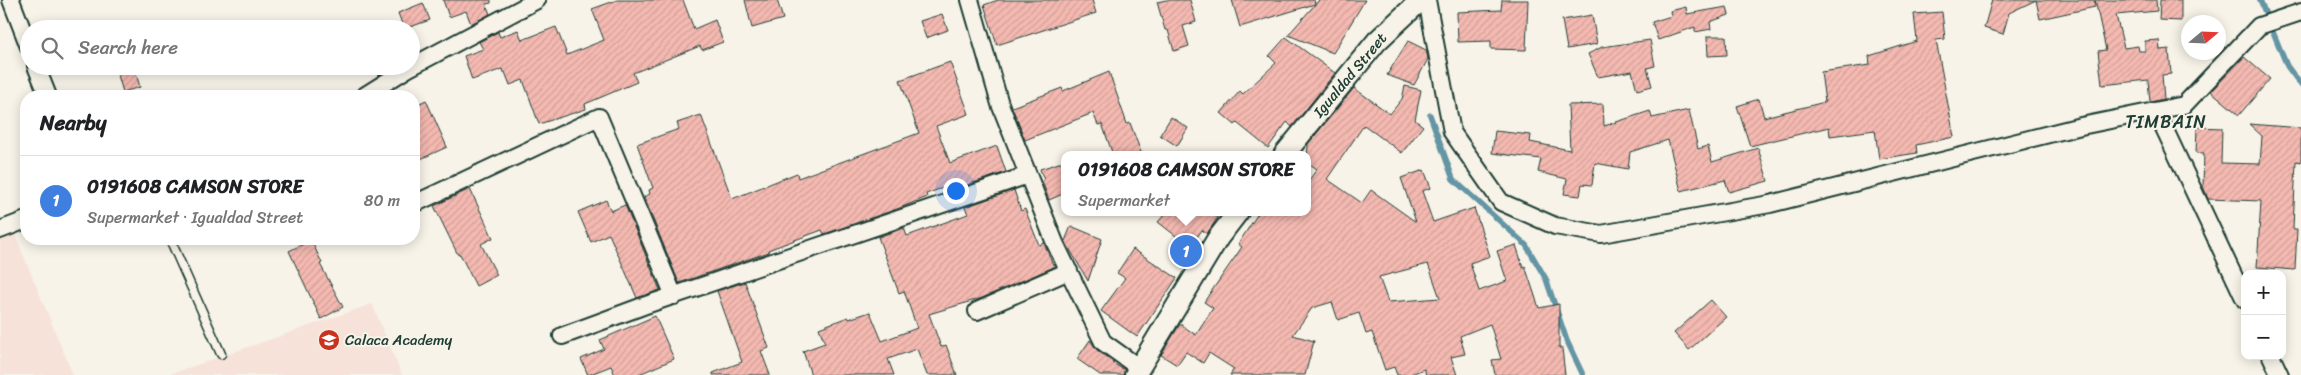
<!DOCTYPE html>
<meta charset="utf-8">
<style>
:root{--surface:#fff;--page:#f2f2f2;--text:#202124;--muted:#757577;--line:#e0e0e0;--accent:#c8321e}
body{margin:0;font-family:Sriracha,sans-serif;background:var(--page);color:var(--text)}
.controls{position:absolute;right:15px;bottom:15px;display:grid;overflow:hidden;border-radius:10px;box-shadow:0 2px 12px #0003}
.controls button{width:45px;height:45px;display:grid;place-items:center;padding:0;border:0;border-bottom:1px solid var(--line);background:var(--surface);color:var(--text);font:25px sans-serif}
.compass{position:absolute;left:2181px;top:15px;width:45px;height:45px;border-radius:50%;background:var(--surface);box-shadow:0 2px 12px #0003;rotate:71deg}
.you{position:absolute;left:955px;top:190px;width:18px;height:18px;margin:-12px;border:4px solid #fff;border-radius:50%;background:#1a73e8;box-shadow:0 0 0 8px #1a73e833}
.badge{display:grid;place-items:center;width:32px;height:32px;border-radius:50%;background:var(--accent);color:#fff;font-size:16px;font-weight:700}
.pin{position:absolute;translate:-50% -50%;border:2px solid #fff;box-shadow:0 1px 5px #0006}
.popup{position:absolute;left:1061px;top:151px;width:250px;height:65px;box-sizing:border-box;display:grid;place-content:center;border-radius:10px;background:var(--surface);filter:drop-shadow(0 1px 4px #0005);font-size:16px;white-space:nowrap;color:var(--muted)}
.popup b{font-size:19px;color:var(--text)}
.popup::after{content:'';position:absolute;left:50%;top:100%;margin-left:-10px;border:10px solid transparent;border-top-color:var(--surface)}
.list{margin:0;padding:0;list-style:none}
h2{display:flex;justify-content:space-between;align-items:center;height:65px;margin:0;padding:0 20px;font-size:21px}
h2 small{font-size:16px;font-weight:400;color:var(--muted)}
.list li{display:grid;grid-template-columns:32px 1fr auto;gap:15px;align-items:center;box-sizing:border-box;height:90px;padding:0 20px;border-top:1px solid var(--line)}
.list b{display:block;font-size:19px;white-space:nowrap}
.list p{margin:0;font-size:16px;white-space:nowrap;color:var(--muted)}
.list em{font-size:16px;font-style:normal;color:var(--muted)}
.icon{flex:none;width:28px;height:28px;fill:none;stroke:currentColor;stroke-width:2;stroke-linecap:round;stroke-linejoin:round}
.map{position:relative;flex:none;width:2301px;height:375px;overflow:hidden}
.search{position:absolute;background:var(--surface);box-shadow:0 2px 12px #0003;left:20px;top:20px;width:400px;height:55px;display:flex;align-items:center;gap:12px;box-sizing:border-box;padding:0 18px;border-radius:28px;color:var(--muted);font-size:19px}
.panel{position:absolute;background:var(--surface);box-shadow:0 2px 12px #0003;left:20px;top:90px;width:400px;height:155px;border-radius:20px}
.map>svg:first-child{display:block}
</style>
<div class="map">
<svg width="2301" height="375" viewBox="0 0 2301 375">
<defs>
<pattern id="building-hatch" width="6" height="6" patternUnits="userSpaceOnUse" patternTransform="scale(1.25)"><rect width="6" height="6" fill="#f4b9b1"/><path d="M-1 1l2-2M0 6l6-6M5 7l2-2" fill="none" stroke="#d1a099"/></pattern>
</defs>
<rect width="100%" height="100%" fill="#f7f3e8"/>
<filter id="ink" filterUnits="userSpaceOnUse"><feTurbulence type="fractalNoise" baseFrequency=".02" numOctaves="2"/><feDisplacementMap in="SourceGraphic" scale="10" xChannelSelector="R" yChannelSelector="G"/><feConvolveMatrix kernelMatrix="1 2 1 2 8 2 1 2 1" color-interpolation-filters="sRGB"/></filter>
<g filter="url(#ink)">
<path fill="#f6e2d8" d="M13,230L73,375H0V235Z
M372,304L402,375H168Z"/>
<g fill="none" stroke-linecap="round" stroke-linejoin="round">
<path stroke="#6395a5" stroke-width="5.5" d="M2260,0L2287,66L2301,85
M1430,115L1453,179L1526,245L1546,279L1567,341L1583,375"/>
</g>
<path fill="url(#building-hatch)" stroke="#1f3d34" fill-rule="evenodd" d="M443,0H491V3L486,4L490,14L471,24L466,11L449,17Z
M617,0H683L694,29L715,20L723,42L702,50L700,46L633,73L637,82L585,104L586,109L539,124L523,80L510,85L505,72H503L502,69L472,80L464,56L483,49L479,42L498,32L500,37L518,30L522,40L556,27L567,55L604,40L592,9Z
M745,0H777L783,19L752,28Z
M998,0H1092L1096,13L997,45L984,5Z
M1166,0H1190L1196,22L1183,26L1189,46L1174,51L1168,30H1165L1157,2Z
M1232,0H1314L1315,4L1240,27Z
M1319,0H1365L1333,53L1288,35Z
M1502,0H1528L1526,50L1491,49V41L1458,42L1457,12L1501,10Z
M1992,0H2094L2095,7L2040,19L2036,0L2009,13L2003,34L1984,28Z
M2095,0H2156L2157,11L2116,15L2124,48L2138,46L2139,51H2145V41L2159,40L2160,50L2169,49L2171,74L2162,75L2164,99L2150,102L2148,80L2102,85L2098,51L2106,50Z
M2160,0H2181V21L2159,20Z
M423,3L430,20L404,29L398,13Z
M1686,7L1687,14L1727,7L1729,15L1710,22L1711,29L1695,32V27L1658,40L1652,22L1671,16L1670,11Z
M1942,12L1945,39L1936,40L1954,137L1916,145L1917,153L1879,159L1875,130L1830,136L1829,127L1750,146L1737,106L1759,99L1764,117L1825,102L1821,72L1870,65L1869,56L1917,41L1914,14Z
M942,14L948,30L926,38L920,21Z
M1592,15L1597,44L1567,49L1562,20Z
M1707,36H1726L1727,55L1708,56Z
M1286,37L1335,73L1292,127L1287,122L1268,148L1237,123L1235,125L1221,113L1240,91L1243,94L1276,63L1269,56Z
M1650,40L1655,66L1647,68L1652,86L1637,90L1632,71L1598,77L1588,54L1602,47Z
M1408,41L1426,50L1428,59L1414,85L1387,75Z
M2244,57L2270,79L2239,115L2211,91Z
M950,62L969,114L936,126L950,163L997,146L1006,172L958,188L956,183L926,194L927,197L897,209L824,234L822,230L768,250L769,252L679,283L644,197L650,194L649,190L653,188L637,144L679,129L677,123L701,115L732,199L797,173L798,178L919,133L900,80Z
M134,67L140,87L123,92L117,72Z
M1109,72L1127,124L1130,123L1142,155H1113L1102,124L1098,125L1093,113L1025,140L1012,107L1062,88L1063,91Z
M1405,86L1421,90L1415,120L1423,126L1402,153L1364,125L1327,179L1362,203L1371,190L1416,222L1401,178L1424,170L1431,188L1422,191L1433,222L1474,208L1490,256L1470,263L1479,291L1507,281L1497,251L1516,245L1523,267L1525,266L1539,308L1559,304V348H1562L1565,375H1495L1492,360L1501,359L1490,324L1460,336L1465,354L1451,357L1457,375H1426L1424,369L1409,375H1397L1394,367L1385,370L1372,332L1366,334L1359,313L1338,320L1332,302L1312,308L1293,335L1314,341L1305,375H1230L1234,369L1209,353L1203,363L1186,352L1177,365L1161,355L1180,324L1196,335L1213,308L1204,302L1242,247L1238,244L1259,212H1307V183L1317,169L1307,162L1308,144L1354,88L1390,114L1402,99ZM1428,264L1440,298L1388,302L1379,277Z
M426,100L447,147L414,162V106Z
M1603,104L1604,126L1650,111L1652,118L1689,110L1698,149L1708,146L1712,162L1758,148L1768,181L1729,192L1725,180L1681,191L1668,140L1630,152L1628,169L1595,163L1592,185L1582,184L1580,196L1564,194L1567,179L1538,172L1541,159L1492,153L1495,131L1531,135L1530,142L1570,150L1568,105Z
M1171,117L1188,128L1177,146L1160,135Z
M2249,124L2301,128V162L2296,161L2293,229H2297L2295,270L2257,267L2261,201L2208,199L2203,186L2204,153H2196L2197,127L2222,128L2221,163L2260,164L2262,136Z
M1065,161V193L1049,200L1042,181L1044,180L1040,169Z
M470,189L493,238L481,244L497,275L476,286L460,254L458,255L434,206Z
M1014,190L1021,211L1025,209L1039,245L1044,243L1054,267L982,298L929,314L941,347L946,345L957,375H927L917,349L888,359L894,375H811L803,351L825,343L819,328L848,317L849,319L870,312L882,341L917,328L904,291L899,293L878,237L904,228L907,236L968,214L965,207Z
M606,200L611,211L625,205L660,290L637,298L609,234L591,242L578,212Z
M1167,212H1221L1207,234L1202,230L1190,247L1158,222Z
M1071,226L1102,239L1088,281L1065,241Z
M311,240L322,263L320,264L343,307L321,319L289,251Z
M1133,249L1177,278L1137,337L1101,311L1125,278L1117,273Z
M745,282L769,348L761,351L770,375H713V373L742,362L717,291Z
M1711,300L1726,317L1689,350L1674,333Z
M655,316L674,359L637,375H615L611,366L588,375L581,359L604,349L600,340Z
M1090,340L1097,350L1113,362L1112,363L1125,370L1123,375H1100L1077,359Z"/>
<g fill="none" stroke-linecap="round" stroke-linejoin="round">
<g stroke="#1f3d34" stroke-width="11">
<path id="service" d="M170,239L221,354"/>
</g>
<g stroke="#1f3d34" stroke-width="20">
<path id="minor" d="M11,0L29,47
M970,0L1000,104L1055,243L1103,342L1138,367
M1427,0L1452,132L1501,202L1555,226L1601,234L1770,204L2081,126L2184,105L2259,26L2301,12
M36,66L48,96
M364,96L407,69L537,0
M2156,111L2245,300
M414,204L599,117L674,296
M0,230L26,220
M977,311L1069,271
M562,336L643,306L1028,175
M2271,356L2280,375"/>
</g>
<g stroke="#1f3d34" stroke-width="24">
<path id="tertiary" d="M1284,155L1377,41L1421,0
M1135,375L1218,238L1238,212"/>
</g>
<use href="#service" stroke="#f7f3e8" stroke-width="8"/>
<use href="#minor" stroke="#f7f3e8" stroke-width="16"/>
<use href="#tertiary" stroke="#f7f3e8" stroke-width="20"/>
</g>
</g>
<defs>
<g id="school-disc" transform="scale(1.125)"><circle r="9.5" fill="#c8321e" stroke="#f7f3e8"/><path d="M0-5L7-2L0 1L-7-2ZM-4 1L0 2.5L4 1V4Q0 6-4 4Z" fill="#fff"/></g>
</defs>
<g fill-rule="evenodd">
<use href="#school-disc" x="329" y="340"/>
</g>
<g text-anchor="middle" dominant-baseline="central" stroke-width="4" stroke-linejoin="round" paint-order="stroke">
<g font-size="15" fill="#1f3d34" stroke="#f7f3e8">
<text transform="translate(1350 75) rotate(-50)">Igualdad Street</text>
</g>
<g font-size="15" fill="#1f3d34" stroke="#f7f3e8" text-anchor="start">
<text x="345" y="340">Calaca Academy</text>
</g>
<g font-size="18" letter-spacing="1" fill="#1f3d34" stroke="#f7f3e8">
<text x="2166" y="122">TIMBAIN</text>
</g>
</g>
</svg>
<div class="controls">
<button>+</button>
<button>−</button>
</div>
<svg class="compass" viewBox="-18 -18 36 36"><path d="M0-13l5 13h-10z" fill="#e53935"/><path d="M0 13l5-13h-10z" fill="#757577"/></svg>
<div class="you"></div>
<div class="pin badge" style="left:1186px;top:251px;background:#3f7fe0">1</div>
<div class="popup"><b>0191608 CAMSON STORE</b>Supermarket</div>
<div class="search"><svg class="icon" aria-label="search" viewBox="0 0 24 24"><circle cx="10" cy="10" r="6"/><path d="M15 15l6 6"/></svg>Search here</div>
<section class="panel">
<h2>Nearby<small></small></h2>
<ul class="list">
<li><span class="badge" style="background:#3f7fe0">1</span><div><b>0191608 CAMSON STORE</b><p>Supermarket · Igualdad Street</p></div><em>80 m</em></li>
</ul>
</section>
</div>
